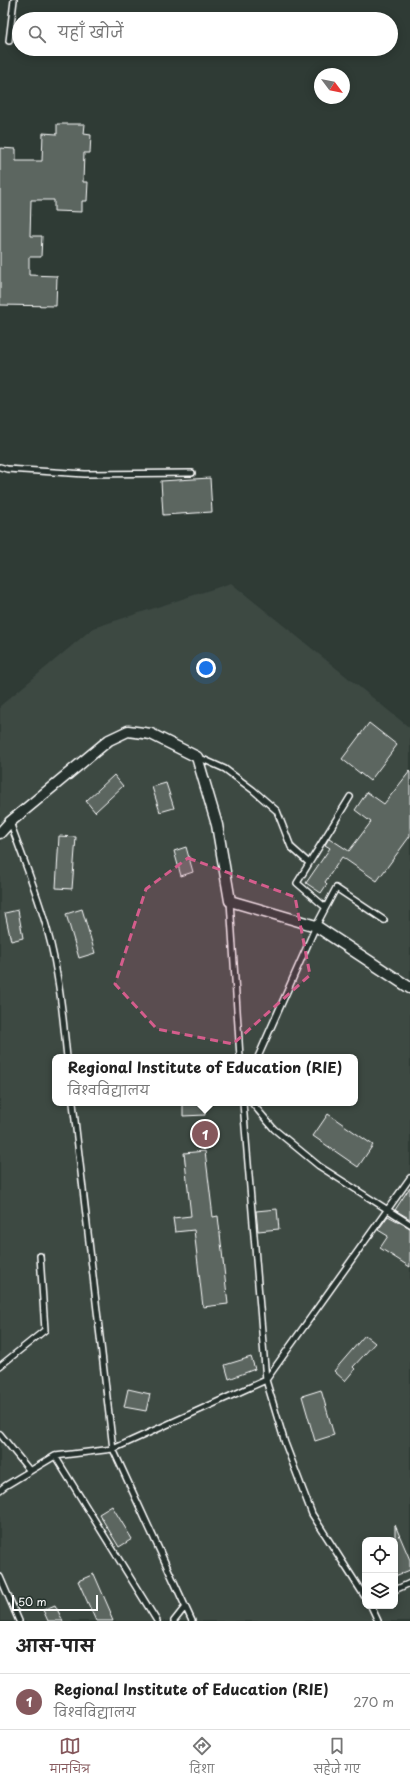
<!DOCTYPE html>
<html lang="hi">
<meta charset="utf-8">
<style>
:root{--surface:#fff;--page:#f2f2f2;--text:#222;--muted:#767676;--line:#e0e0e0;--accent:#85585c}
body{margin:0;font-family:"Playpen Sans","Playpen Sans Deva",sans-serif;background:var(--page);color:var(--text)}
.controls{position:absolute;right:12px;bottom:12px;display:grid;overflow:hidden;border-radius:8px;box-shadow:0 2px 10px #0003}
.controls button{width:36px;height:36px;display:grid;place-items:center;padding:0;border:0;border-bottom:1px solid var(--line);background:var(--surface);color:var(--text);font:20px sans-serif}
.compass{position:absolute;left:314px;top:68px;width:36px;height:36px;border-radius:50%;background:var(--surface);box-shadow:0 2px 10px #0003;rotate:122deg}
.scale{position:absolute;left:12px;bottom:10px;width:86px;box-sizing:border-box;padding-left:4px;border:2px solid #fff;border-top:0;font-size:11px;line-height:14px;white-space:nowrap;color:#fff;-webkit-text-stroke:3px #26332d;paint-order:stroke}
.you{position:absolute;left:206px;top:668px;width:14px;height:14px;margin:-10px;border:3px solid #fff;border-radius:50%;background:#1a73e8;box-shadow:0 0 0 6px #1a73e833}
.badge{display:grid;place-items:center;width:26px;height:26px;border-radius:50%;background:var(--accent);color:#fff;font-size:13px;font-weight:700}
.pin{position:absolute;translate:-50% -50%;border:2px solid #fff;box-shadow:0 1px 4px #0006}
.popup{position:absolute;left:52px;top:1054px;width:306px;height:52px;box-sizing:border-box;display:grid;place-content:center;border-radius:8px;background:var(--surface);filter:drop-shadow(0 1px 3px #0005);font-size:13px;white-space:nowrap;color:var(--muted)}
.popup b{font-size:15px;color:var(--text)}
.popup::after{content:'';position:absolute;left:50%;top:100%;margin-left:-8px;border:8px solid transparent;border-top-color:var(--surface)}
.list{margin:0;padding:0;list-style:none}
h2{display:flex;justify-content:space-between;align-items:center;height:52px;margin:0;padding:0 16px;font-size:17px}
h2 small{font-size:13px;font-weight:400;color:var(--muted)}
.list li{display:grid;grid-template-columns:26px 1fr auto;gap:12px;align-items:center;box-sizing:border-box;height:56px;padding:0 16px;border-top:1px solid var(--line)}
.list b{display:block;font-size:15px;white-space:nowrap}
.list p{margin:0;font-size:13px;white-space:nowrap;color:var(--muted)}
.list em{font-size:13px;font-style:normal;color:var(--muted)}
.icon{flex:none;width:22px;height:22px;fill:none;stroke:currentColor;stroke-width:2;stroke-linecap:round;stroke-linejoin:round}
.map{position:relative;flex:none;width:410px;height:1621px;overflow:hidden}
.search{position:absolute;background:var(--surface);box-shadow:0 2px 10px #0003;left:12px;right:12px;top:12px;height:44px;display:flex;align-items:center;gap:10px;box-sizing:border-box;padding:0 14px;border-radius:22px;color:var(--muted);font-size:15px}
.sheet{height:108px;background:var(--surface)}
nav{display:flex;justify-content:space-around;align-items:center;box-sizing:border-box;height:56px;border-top:1px solid var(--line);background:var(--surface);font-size:11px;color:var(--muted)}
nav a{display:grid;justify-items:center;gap:2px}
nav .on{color:var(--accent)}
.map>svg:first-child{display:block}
</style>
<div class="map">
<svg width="410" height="1621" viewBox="0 0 410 1621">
<rect width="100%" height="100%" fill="#2f3b35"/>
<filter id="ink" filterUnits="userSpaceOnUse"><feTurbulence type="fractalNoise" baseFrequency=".025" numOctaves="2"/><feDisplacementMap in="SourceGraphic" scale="8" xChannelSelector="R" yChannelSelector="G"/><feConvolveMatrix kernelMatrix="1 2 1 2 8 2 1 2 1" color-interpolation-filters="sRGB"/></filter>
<g filter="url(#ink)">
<path fill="#3c4842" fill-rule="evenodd" d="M231,583L410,728V1621H0V706L93,628ZM55,1057H355V1103H55ZM365,1540H395V1606H365Z"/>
<path fill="#5b6661" stroke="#fff" d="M57,124H85L84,134L91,135L90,153H84L83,182H88L87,201H82V212L54,211V200H31L30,236H42L41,257H29V275L57,276L56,306L0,305V148L16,149V161H42L43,133L57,134Z
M210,478L212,512L163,515L161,481Z
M369,723L397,745L370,781L342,759Z
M410,771V836L377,881L342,857L325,882L327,884L321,893L306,883L330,848L325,845L329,838L349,851L371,822L355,810L367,792L384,804Z
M114,775L123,786L95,812L86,801Z
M166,783L174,808L160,812L152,787Z
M59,836L76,837L72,889L56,888Z
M186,847L193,872L181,876L174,851Z
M82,909L95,953L79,958L66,914Z
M18,910L23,938L11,941L5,913Z
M183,1103H204L205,1115L183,1116Z
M328,1114L373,1145L358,1167L313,1136Z
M205,1151L213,1217L218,1216L228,1304L203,1307L194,1230L175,1232L173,1218L191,1216L184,1153Z
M410,1187V1219L395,1210Z
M277,1209L279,1229L258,1231L256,1211Z
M388,1216L410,1228V1267L380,1248L388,1236L378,1230Z
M365,1335L375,1343L353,1367L355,1369L345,1381L334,1371Z
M251,1357L255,1369L229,1379L225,1365Z
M128,1389L150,1394L146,1411L124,1407Z
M321,1390L334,1435L315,1441L302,1396Z
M112,1506L132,1539L119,1547L99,1514Z
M395,1525L410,1560V1570L395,1576Z
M94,1574L111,1613L110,1614L113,1621H96L78,1581Z
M55,1605L63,1621H48L43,1610Z"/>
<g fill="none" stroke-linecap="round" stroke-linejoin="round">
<g stroke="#fff" stroke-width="8">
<path id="service" d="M9,41L14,0
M0,467L7,469L85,474L192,473
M198,757L225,769L253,790L277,811L291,847L309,863
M10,822C28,872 49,922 57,975C62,1002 64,1030 67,1057
M230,901L240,1057
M325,907L297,883L350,797
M258,1057L316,926L336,888L384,920
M73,1103L113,1449L192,1621
M243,1103L266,1380L285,1443L312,1514L365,1597
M252,1103L274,1129L319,1166L410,1224
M0,1366L45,1330L40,1256
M0,1434L30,1471
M0,1490L5,1486L55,1456
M0,1577L19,1621
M395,1590L410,1583
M371,1606L378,1621
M157,1621L55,1456L113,1449L266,1380L410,1178
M174,1621L185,1607"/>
</g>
<g stroke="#fff" stroke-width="13">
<path id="minor" d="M0,833L10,822L109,740L128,731L151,734L197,757L217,825L230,901L316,926L410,988"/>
</g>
<use href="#service" stroke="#26332d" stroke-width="5"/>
<use href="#minor" stroke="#26332d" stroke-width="10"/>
</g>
</g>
<path fill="#d45d8c" fill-opacity="0.2" stroke="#d45d8c" stroke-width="3" stroke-dasharray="8 5" stroke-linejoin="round" d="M188,858L295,897L310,975L233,1044L157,1029L115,984L146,889Z"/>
</svg>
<div class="controls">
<button><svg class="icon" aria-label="locate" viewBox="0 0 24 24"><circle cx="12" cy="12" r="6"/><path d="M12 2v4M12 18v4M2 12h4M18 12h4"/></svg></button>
<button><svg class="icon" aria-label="layers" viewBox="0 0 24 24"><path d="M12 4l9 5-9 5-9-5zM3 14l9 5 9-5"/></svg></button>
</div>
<svg class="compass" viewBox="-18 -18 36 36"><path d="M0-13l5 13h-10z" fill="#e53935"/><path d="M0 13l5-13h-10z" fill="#767676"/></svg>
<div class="scale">50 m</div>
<div class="you"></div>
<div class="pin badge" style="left:205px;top:1134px">1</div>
<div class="popup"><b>Regional Institute of Education (RIE)</b>विश्वविद्यालय</div>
<div class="search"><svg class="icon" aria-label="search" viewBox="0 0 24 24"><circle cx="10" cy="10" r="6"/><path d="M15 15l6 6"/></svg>यहाँ खोजें</div>
</div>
<section class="sheet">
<h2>आस-पास<small></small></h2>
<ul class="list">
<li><span class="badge">1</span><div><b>Regional Institute of Education (RIE)</b><p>विश्वविद्यालय</p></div><em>270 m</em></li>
</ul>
</section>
<nav>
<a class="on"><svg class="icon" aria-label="map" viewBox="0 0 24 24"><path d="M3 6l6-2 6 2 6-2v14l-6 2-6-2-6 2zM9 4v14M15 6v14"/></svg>मानचित्र</a>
<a><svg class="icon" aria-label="directions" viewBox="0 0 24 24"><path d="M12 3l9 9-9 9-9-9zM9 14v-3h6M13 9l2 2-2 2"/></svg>दिशा</a>
<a><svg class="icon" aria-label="saved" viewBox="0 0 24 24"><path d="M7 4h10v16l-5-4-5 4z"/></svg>सहेजे गए</a>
</nav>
